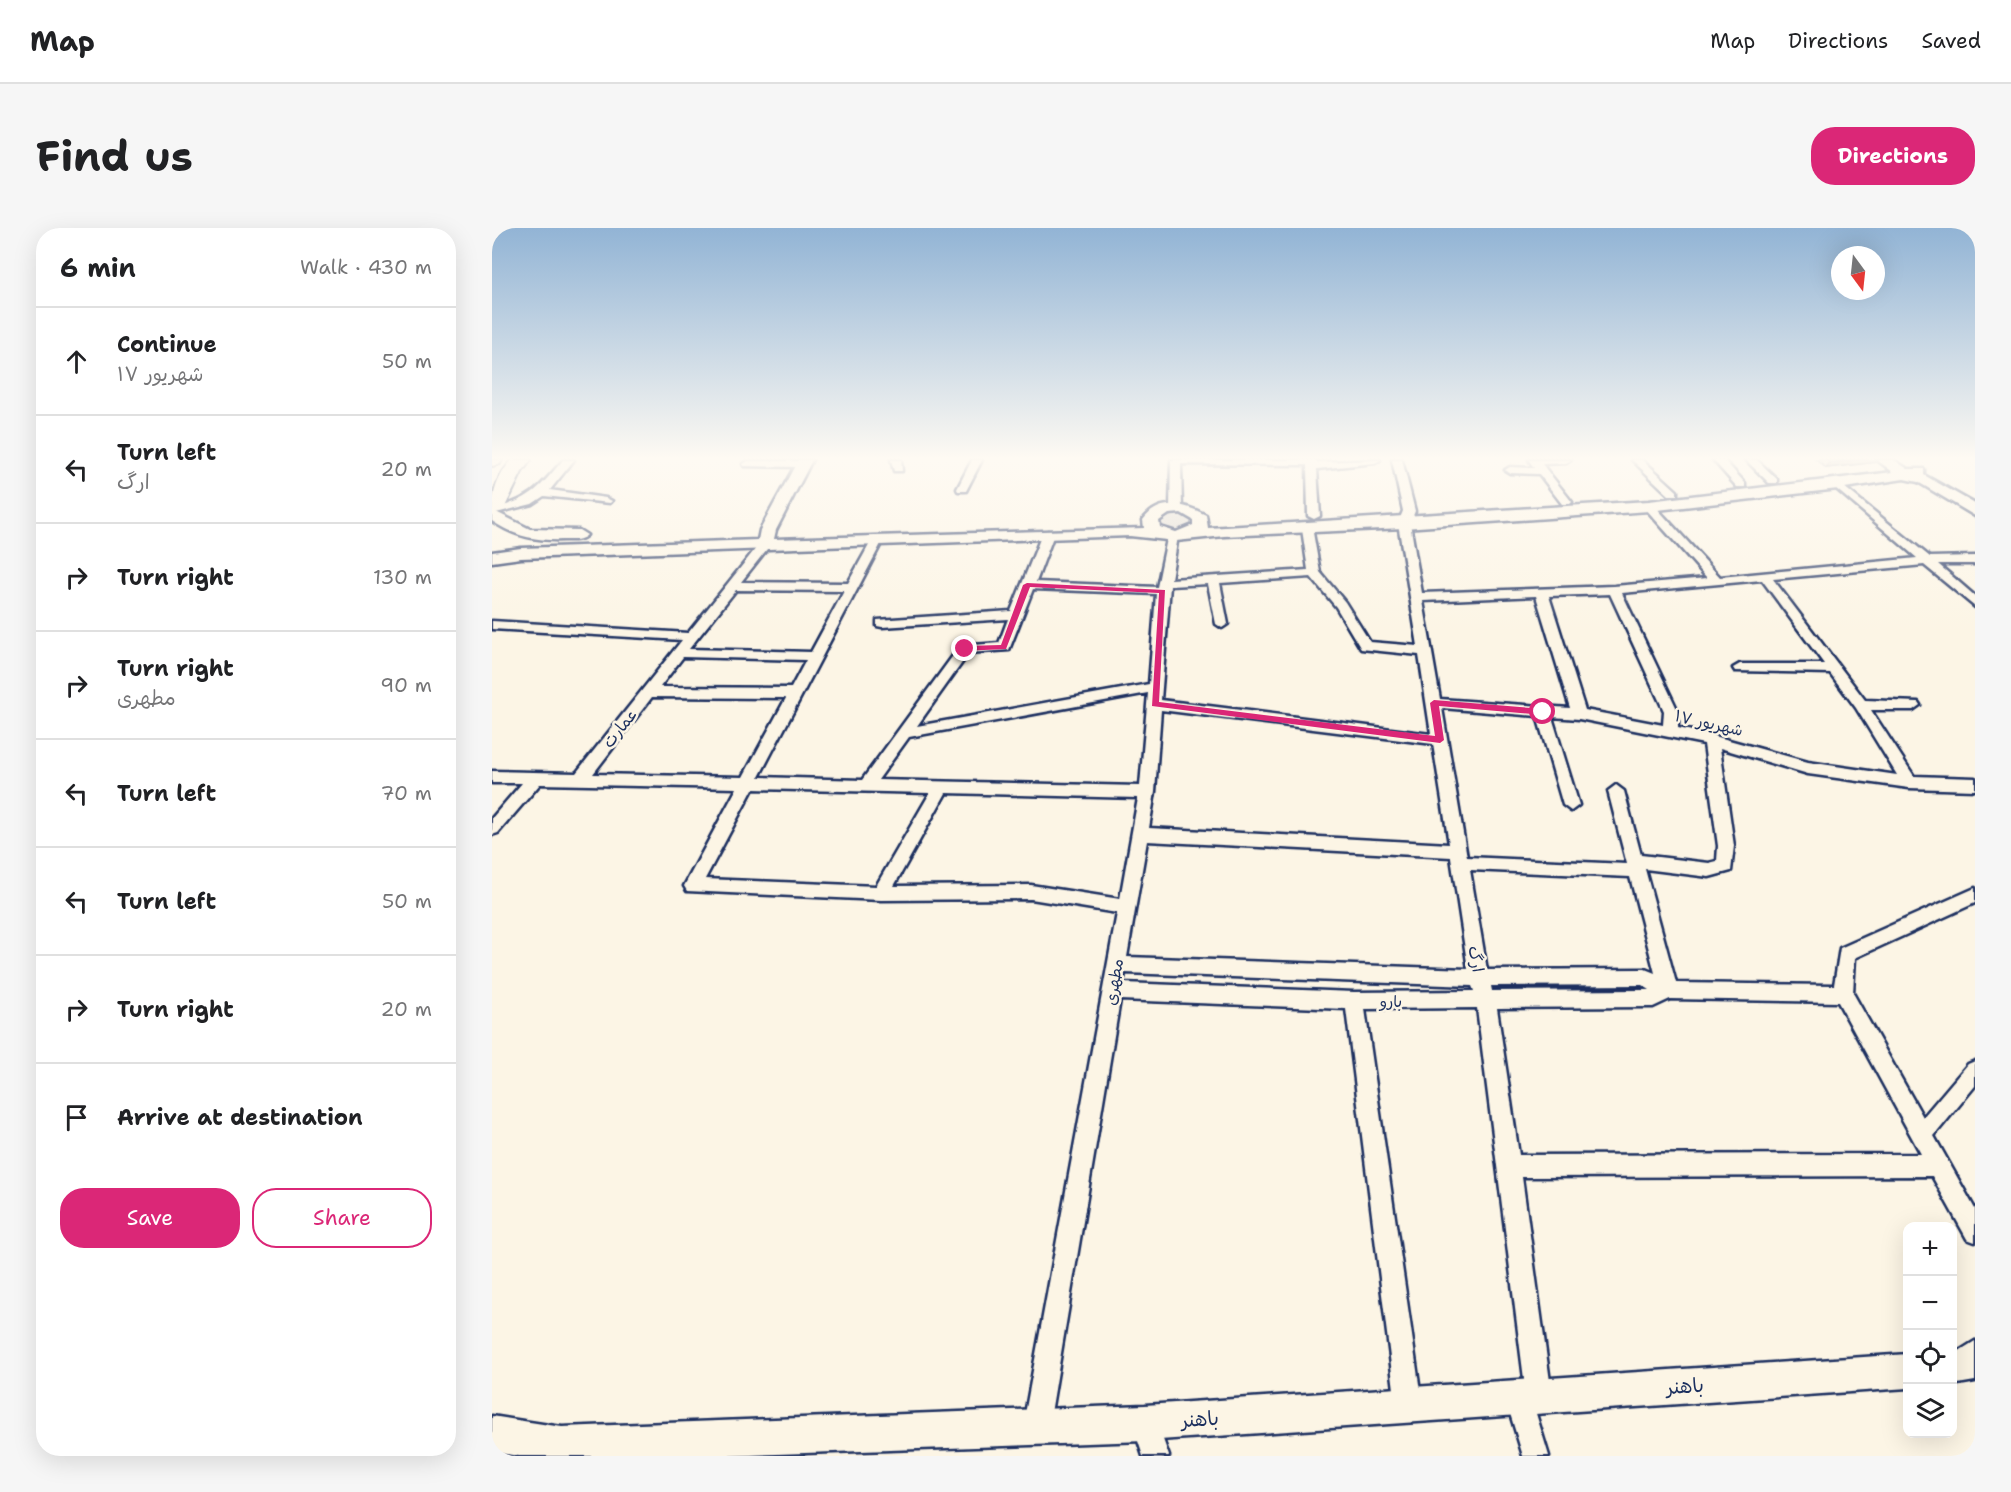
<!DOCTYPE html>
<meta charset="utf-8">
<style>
:root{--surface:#fff;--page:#f6f6f6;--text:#202124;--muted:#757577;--line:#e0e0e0;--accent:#db2777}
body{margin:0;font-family:"Shantell Sans","Playpen Sans Arabic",sans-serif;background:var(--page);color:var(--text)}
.controls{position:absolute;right:18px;bottom:18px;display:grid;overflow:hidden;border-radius:12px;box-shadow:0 6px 24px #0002}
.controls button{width:54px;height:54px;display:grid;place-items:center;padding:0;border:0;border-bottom:2px solid var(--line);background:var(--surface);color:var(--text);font:30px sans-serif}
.compass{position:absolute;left:1339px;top:18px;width:54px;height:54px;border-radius:50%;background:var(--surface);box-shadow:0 6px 24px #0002;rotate:165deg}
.stop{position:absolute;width:18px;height:18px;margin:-14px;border:4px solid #db2777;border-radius:50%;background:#fff}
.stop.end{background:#db2777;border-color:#fff;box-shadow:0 2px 6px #0008}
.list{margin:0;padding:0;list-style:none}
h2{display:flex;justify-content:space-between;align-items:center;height:78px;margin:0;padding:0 24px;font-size:26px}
h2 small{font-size:20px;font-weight:400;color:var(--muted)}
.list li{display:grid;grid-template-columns:39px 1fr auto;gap:18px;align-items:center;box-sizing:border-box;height:108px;padding:0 24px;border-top:2px solid var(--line)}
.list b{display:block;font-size:22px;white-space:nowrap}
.list p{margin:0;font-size:20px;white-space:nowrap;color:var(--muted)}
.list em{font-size:20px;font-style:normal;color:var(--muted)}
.actions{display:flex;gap:12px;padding:18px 24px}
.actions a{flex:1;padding:14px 0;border:2px solid var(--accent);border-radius:24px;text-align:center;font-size:21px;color:var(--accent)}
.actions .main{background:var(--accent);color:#fff}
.icon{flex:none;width:33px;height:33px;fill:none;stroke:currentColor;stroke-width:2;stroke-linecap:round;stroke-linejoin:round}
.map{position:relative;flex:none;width:1483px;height:1228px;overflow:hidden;border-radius:24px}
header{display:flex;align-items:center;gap:36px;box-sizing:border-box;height:84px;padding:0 30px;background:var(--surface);border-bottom:2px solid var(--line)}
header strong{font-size:28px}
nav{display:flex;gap:33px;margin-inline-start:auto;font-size:21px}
.intro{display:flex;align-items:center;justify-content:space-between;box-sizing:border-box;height:144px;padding:0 36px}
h1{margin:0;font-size:42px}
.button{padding:15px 27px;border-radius:24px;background:var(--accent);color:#fff;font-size:21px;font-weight:700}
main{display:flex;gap:36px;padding:0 36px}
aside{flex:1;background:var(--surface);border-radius:24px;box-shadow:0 6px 24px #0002}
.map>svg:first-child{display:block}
</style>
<header>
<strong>Map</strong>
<nav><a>Map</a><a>Directions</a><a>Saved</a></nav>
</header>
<div class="intro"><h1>Find us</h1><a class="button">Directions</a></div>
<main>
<aside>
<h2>6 min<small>Walk · 430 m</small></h2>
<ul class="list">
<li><svg class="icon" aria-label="ahead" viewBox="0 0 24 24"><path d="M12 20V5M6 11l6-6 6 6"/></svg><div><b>Continue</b><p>۱۷ شهریور</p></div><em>50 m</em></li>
<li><svg class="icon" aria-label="left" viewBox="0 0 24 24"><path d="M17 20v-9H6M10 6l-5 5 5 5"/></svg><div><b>Turn left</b><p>ارگ</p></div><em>20 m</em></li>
<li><svg class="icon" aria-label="right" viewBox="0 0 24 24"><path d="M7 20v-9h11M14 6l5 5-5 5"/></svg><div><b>Turn right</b></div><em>130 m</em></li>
<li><svg class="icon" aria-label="right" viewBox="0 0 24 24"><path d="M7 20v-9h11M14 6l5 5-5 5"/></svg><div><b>Turn right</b><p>مطهری</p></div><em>90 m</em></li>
<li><svg class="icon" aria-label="left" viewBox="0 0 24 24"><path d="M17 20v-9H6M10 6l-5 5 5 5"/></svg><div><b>Turn left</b></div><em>70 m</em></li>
<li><svg class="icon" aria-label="left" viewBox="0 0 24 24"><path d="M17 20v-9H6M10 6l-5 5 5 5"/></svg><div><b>Turn left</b></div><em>50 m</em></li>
<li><svg class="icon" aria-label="right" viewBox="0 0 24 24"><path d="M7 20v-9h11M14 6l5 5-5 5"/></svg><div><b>Turn right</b></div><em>20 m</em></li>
<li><svg class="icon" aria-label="arrive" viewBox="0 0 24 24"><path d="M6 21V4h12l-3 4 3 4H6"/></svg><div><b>Arrive at destination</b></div></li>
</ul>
<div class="actions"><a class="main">Save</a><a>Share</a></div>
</aside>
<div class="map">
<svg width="1483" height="1228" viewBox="0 0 1483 1228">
<rect width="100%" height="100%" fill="#fcf5e5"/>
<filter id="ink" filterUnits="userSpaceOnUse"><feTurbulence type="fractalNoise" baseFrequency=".0167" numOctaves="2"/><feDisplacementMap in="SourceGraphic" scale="12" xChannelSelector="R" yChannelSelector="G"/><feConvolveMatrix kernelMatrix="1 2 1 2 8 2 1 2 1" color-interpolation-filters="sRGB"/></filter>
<g filter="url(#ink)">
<path fill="#dfdbd4" stroke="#7d8599" stroke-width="1.5" d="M679,287H695L702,292V298L683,304L673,302L668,293Z"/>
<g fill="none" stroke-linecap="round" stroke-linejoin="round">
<g stroke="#1b2f5e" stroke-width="5">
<path id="street" d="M71,232H82L58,262L114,270L120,273L118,275L52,268L40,276L0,286V282C41,269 44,264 71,232Z
M399,232H409L410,243H402Z
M480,232H490L474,263H466L465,261Z
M679,232H824L825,234L888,232L883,235L825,241L828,288L822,291L816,288L815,237L689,236L690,281L684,284L678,281Z
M900,232H910L923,283L918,295L930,365L1122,358L1215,350L1153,280V276H1161L1228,349L1425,330L1342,259V255L1346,254L1438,329L1483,328V336H1446L1483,368V379L1432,337L1281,351L1373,472L1426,474L1428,477L1421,482H1379L1422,548L1483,550V562L1417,560L1316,546L1228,520L1242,618L1239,643L1217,649L1153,641L1184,755L1342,757L1348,720L1483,660V675L1363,730L1361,765L1431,889L1476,836L1483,833V858L1442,908L1483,981V1014L1475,1011L1440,948L1030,949L1060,1168L1056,1177L1047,1181L1042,1179L1057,1228H1031L1013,1169L1017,1160L1026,1156L1033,1159L985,780L873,781L930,1177L926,1186L917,1190L908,1186L904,1177L854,781L628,772L557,1197L553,1206L544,1210L535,1206L531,1197L625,685L539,671L389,672L195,663L192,658L245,560L48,556L6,605L0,607V590L30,555H0V543L84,545L190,412L0,401V393L196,405L269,314L279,316L249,354L356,355L381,310H389L391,312L267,549L370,552L468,418L507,415L516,391L390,399L385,398V392L519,383L550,306L556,303L562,306L544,354L665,359L676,306L686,308L679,351L816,342L810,301L820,299L828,344L853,374L878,414L926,418L906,295L911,283ZM819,349L844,379L869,421L927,427L939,506L669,472L678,358L716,356L724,396L730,400L736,396L728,355ZM1270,352L1332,436H1248L1241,440L1243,443L1338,445L1364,480L1405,547L1316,534L1219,507L1186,500V483L1130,365ZM541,361L664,366L657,456L425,498L477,425L517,422ZM244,362L352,363L319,424L197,421ZM1118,366L1172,483L1171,497L1093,482L1057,368ZM1044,368L1078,480L948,471L931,373ZM191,429L314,432L299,460L168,459ZM656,465L648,558L386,552L417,509ZM160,469L294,470L251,549L101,546ZM950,480L1045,488L1071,577L1079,583L1087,577L1060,489L1087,491L1212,516L1226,618L1225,633L1217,635L1149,627L1132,563L1124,557L1116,563L1135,636L975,629ZM669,482L941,516L957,616L657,600L663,564ZM261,561L438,565L384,658L213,651ZM454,565L646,570L628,671L539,657L402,658ZM655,613L959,629L976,741L635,729ZM978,642L1138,649L1163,745L1153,741L995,742ZM633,745L980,758L982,763L862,764L631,755ZM1150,757L1158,762L1000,763L999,758ZM1178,771L1346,774L1429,926L1027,927L1005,780L1161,779Z
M1037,232H1079L1074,235L1050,236L1080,274L1078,276H1070L1047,246L1018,245L1013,242L1018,239L1042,240Z
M1140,232H1151L1185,263V267H1177Z
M1221,232H1232L1253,255V259H1245Z
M1254,232H1265L1285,251V255H1277Z
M256,233H312L317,236L312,239L252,238L251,236Z
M653,1182L662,1186L677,1228H651L640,1195L644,1186Z"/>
</g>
<g stroke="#1b2f5e" stroke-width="5">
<path id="secondary" d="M306,232H320L284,302L282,311L652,300L651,292C668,269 693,276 714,287L716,300L1157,273L1401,244L1385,232H1402L1416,241H1432V247L1483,276V288L1426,254L1412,251L1346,261L1157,283L912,300L732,308L684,313L638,308L29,330L0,334V324L29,320L266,312L268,302ZM689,285L701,292V297L684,304L668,299L667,293L677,286Z
M4,284L38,301L87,302L95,307C89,313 81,312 73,312C45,313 23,309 0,293V285Z
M1483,1113V1153L1460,1157V1123H1467Z
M1416,1126V1160L653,1213L231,1228H27L0,1224V1188L70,1199L653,1177Z"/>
</g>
<g stroke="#1b2f5e" stroke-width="4">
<path id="highway" d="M0,232H10L8,236L0,238Z
M20,232H39L30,244L11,283L0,284C0,264 6,247 20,232Z"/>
</g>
<use href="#street" fill="#fcf5e5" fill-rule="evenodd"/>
<use href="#secondary" fill="#fcf5e5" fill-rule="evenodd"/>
<use href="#highway" fill="#fcf5e5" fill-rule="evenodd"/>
</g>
<path fill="#acabaa" stroke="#1b2f5e" stroke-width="1.5" d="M1324,232H1386L1385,234L1334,240Z"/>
<path fill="#8c8b8b" stroke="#1b2f5e" stroke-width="1.5" d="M1362,232H1386L1385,234L1334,240L1338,235Z"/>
<path fill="#c8c7c6" stroke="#1b2f5e" stroke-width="1.5" d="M1334,232H1362L1338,235Z"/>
</g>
<linearGradient id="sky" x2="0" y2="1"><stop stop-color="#92b4d5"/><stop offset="0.57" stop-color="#fefaf3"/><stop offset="1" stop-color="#fefaf3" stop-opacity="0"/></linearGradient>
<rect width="1483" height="404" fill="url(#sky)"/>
<path fill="#db2777" d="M535,355L673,362L667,474L943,508L938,475L942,472L1051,481L1055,484L1051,487L947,478L952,512L948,515L660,478L667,365L538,359L514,421L470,423L473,418L509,417L531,357Z"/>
<g text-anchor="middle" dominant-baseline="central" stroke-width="5" stroke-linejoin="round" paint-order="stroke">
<g font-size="16" fill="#1b2f5e" stroke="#fcf5e5">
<text transform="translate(1217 495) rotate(13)">۱۷ شهریور</text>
<text transform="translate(128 500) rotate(-52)">عمارت</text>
<text transform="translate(984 731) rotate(80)">ارگ</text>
<text transform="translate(622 754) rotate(-81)">مطهری</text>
<text x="899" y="773">بارو</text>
</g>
<g font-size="20" fill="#1b2f5e" stroke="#fcf5e5">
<text transform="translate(1193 1158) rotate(-4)">باهنر</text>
<text transform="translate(708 1191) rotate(-4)">باهنر</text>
</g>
</g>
</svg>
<div class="controls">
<button>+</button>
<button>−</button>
<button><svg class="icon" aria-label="locate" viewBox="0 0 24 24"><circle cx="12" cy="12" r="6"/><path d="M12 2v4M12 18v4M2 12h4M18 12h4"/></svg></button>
<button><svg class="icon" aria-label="layers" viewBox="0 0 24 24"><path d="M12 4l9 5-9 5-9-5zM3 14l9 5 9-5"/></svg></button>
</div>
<svg class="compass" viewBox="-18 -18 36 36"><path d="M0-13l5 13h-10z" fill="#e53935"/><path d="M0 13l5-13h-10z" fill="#757577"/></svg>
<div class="stop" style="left:1051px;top:484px"></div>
<div class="stop end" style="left:473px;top:421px"></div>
</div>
</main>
